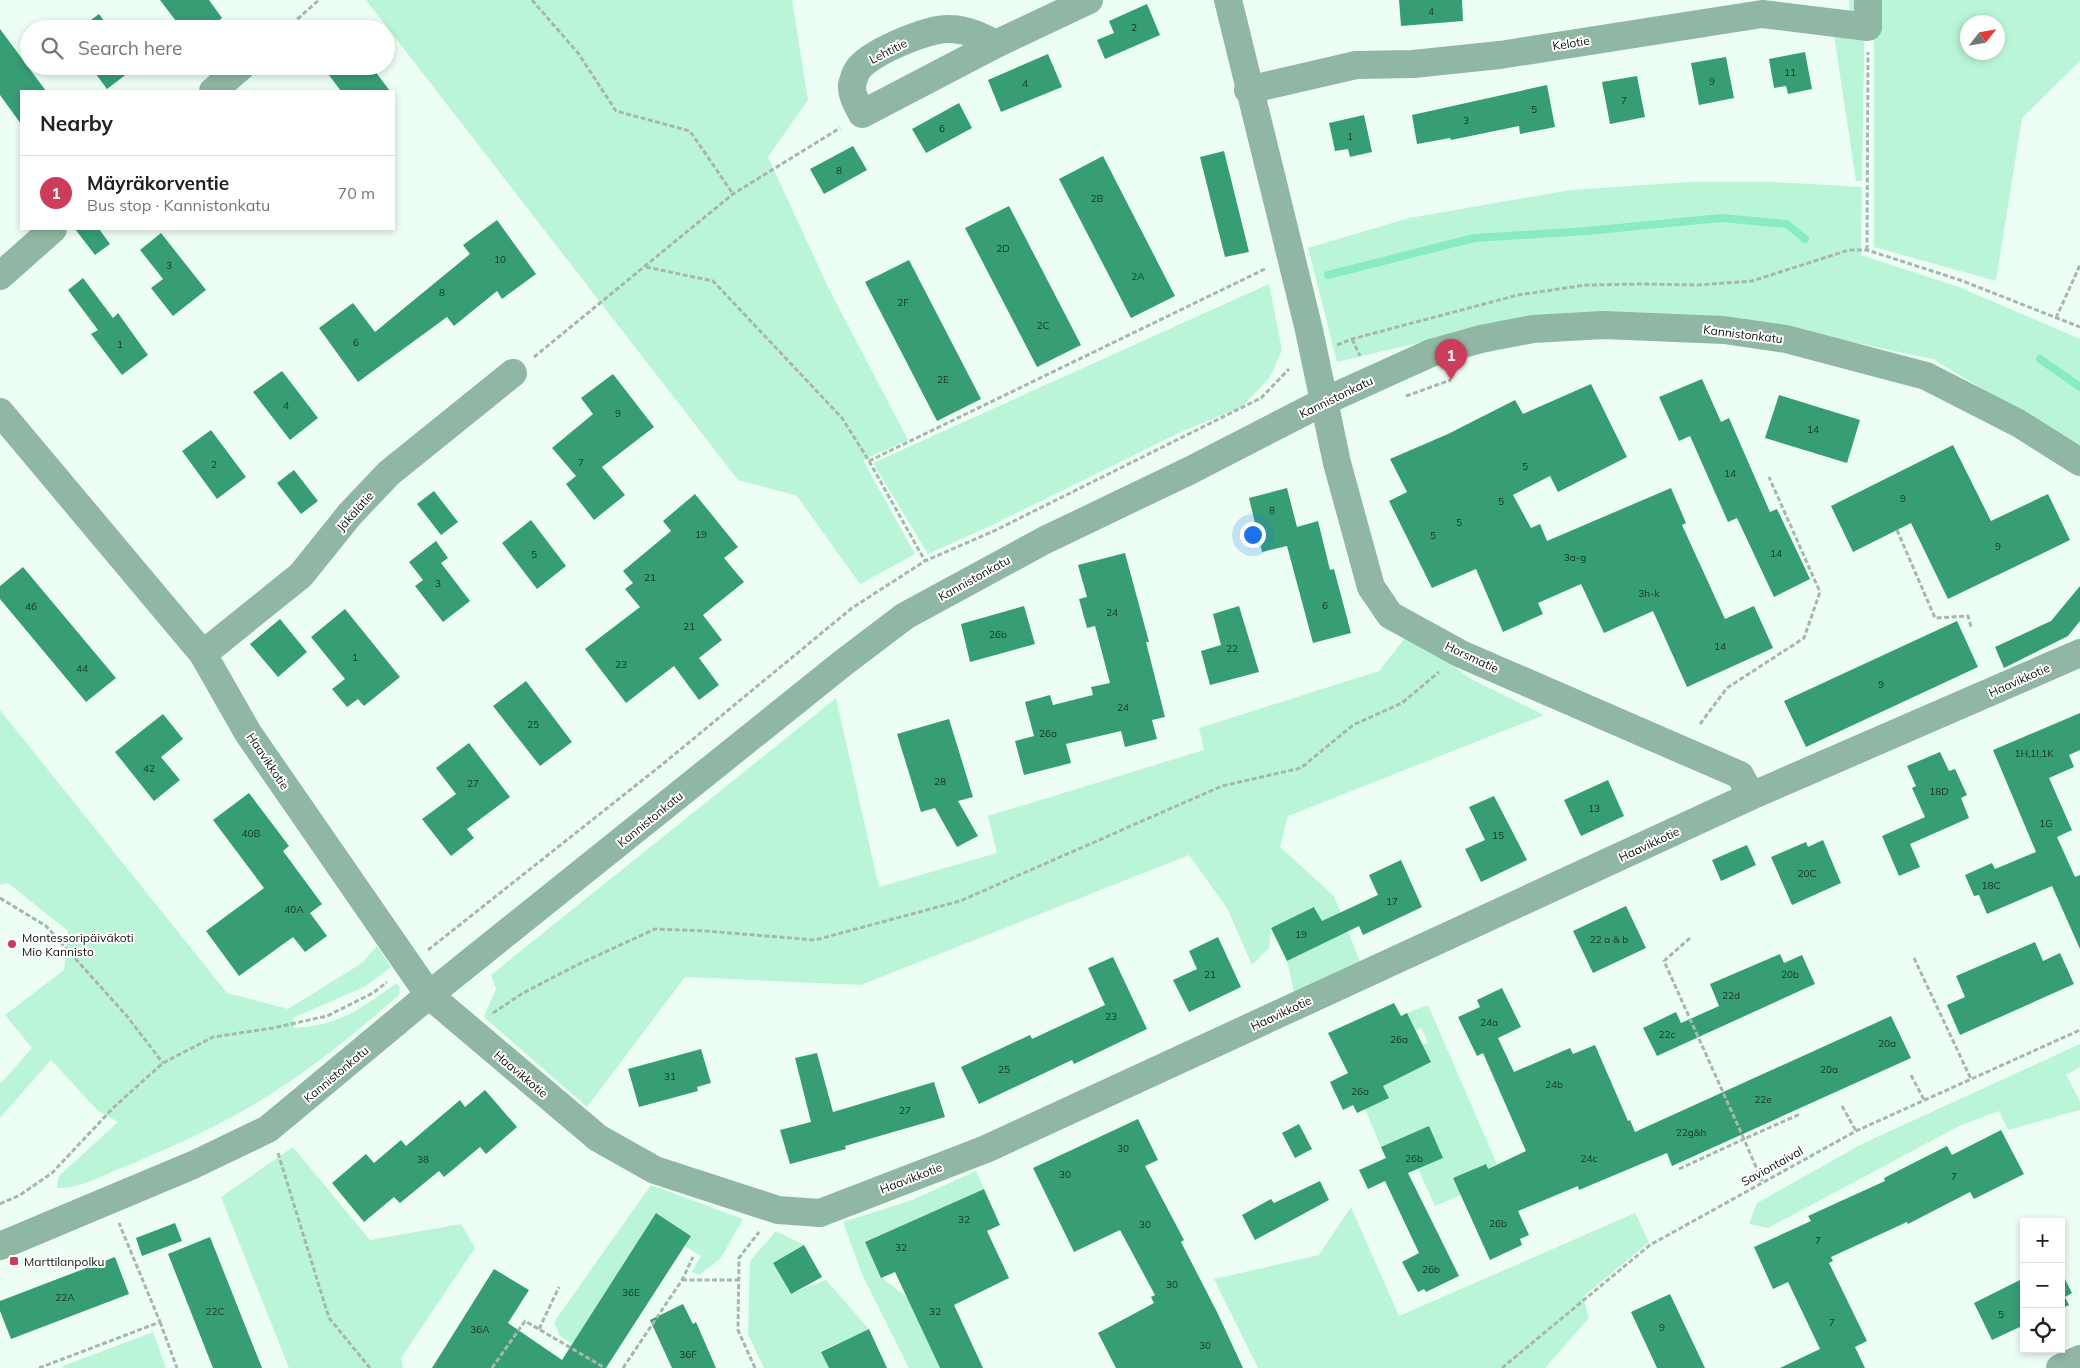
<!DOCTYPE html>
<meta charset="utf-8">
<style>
:root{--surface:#fff;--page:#f2f2f2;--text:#202124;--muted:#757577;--line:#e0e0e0;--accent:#cd3d5b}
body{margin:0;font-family:Mulish,sans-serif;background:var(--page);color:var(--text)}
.controls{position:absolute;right:15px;bottom:15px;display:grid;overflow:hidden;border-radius:0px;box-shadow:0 2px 8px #0003}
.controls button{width:45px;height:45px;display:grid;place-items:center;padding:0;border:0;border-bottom:1px solid var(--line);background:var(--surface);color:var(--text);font:25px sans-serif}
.compass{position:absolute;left:1960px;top:15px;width:45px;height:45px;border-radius:50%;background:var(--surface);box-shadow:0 2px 8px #0003;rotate:59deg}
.you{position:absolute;left:1252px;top:534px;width:18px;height:18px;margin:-12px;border:4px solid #fff;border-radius:50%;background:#1a73e8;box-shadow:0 0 0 8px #1a73e833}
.badge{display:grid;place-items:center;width:32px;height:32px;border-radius:50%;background:var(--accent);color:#fff;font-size:16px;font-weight:700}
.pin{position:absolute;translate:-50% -41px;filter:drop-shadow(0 1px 2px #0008)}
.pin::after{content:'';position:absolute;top:26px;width:18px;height:15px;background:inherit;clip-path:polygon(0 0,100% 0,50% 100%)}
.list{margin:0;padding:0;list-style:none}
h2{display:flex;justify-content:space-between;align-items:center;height:65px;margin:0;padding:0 20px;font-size:21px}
h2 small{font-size:16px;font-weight:400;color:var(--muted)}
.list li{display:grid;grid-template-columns:32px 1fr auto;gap:15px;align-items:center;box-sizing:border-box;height:75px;padding:0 20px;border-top:1px solid var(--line)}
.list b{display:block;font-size:19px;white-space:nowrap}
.list p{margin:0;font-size:16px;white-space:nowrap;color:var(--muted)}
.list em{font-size:16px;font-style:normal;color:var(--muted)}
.icon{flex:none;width:28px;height:28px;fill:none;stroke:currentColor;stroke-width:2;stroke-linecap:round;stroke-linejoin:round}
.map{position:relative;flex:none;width:2080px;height:1368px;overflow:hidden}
.search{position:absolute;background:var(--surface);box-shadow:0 2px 8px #0003;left:20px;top:20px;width:375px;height:55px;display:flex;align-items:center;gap:12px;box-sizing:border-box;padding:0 18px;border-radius:28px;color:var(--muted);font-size:19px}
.panel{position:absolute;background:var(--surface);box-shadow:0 2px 8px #0003;left:20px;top:90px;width:375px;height:140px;border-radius:0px}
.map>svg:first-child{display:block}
</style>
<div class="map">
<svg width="2080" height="1368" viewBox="0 0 2080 1368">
<rect width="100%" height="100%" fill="#edfef5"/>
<path fill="#bbf5d8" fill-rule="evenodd" d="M366,0H792L808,100L768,157L828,287L908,440L863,460L915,554L860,584L797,496L738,480Z
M1849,0H1865L1862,181H1856L1833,29L1852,30Z
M1874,0H2080V61L2022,118L1996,281L1874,247ZM1968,22H1998V52H1968Z
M1689,182H1773L1862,187L1861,255L1959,287L2080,339V448L1933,359L1726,316L1537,315L1337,362L1308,248L1409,218L1571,190Z
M1269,284L1282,350L1270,377L1242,407L1181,432L990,526L928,554L873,463Z
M1413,628L1432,650L1471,679L1544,715L1288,816L1280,847L1334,896L1361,964L1294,993L1287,961L1331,939L1315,907L1271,928L1269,948L1252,965L1227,908L1189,855L861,985L685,977L587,1107L484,1017L496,989L491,975L836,698L879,887L997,853L988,816L1204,750L1199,728L1379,671Z
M0,710L227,993L288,1009L362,963L377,946L391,967L366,986L293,1018L294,1028C341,1025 360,1009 397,983L400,988L399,995C368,1022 336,1049 302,1073C247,1113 183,1143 121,1168C101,1176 79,1189 57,1188L59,1176L118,1122L98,1111L51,1060L0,1118V1084L32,1048L5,1015L64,970L68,931L8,883L0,885Z
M1428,1005L1497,1164L1488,1169L1485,1164L1453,1178L1461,1195L1435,1206L1418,1169L1443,1158L1381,1147L1365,1109L1382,1085L1431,1062L1423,1045L1428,1042L1421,1028L1416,1030L1407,1013Z
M2080,1044V1067L2066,1075L2080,1101V1110L2008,1130L1999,1111L1961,1125L1768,1228L1749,1224L1757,1203L1862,1144Z
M293,1147L370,1240L461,1224L475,1248L401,1358L403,1368H289L221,1197Z
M976,1171L984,1189L865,1242L881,1277L907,1297L940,1368H909L862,1274L843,1222L912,1200Z
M651,1185L743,1219L721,1258L699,1275L692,1272L701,1256L685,1246L691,1235L656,1213L577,1338L611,1360L603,1364L560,1336L554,1322Z
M1351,1207L1399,1316L1635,1213L1649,1242L1583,1297L1589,1318L1545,1368H1258L1214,1279L1319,1255Z
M776,1231L804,1245L773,1263L790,1294L826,1280L869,1329L821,1351L829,1368H764L748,1334L750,1261Z
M153,1332L166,1368H62L63,1366Z"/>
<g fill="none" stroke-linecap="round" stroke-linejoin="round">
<path stroke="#89ecbe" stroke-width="8" d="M1328,275L1474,238L1587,231L1721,218L1787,224L1805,239
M2040,359L2080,387"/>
</g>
<path fill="#379e74" d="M160,0H209L222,18L208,29H182Z
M1399,0H1462L1463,21L1401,26Z
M1147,4L1160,35L1105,59L1097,40L1114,33L1109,21Z
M99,14L110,29H79Z
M0,29L46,91H21V124L0,95Z
M1805,52L1812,89L1788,94L1786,86L1774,88L1769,59Z
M1048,54L1062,87L1001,112L988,80Z
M1726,57L1734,98L1699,105L1691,63Z
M90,66H137L107,89Z
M322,66H371L390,91H341Z
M1637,76L1645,117L1610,124L1602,82Z
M1547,85L1555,127L1520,134L1519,126L1451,140L1450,138L1417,144L1412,115Z
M959,103L972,128L926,153L912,129Z
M1364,115L1372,152L1350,157L1348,149L1335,151L1329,123Z
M853,146L867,170L824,194L810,169Z
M1224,151L1249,252L1225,257L1200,157Z
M1103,156L1175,296L1131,318L1059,179Z
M1009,206L1081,345L1037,367L965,228Z
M497,220L536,274L502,299L497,291L454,326L447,317L358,382L319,328L353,303L375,332L470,254L463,245Z
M75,229H99L110,244L95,255Z
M161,233L206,290L173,316L151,288L163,279L140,250Z
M909,260L981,399L937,421L865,282Z
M83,278L113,318L118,313L148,355L122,375L91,334L98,330L68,290Z
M282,371L318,418L290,440L253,392Z
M613,374L654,427L602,467L625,495L594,520L566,484L576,476L552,448L593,414L581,398Z
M1702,379L1721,422L1729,418L1770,512L1777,509L1810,579L1774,597L1737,518L1728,522L1690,436L1679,441L1659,397Z
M1591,384L1627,457L1558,492L1550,476L1513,495L1531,528L1540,524L1547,541L1671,488L1686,523L1682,525L1725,619L1754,606L1773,648L1687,687L1653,611L1604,633L1581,584L1538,603L1543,614L1503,632L1476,569L1432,588L1389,501L1407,492L1390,459L1448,434L1515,400L1523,414Z
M1779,395L1860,420L1847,463L1765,438Z
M211,430L246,477L217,499L182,451Z
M1953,445L1991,521L2048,494L2070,540L1948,599L1911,523L1853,552L1831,506Z
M294,470L318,501L301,514L277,483Z
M1287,488L1297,527L1318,521L1330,570L1334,569L1351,633L1313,643L1287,546L1262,552L1249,498Z
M434,491L458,522L441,535L417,504Z
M695,494L738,547L724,558L744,582L703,615L722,640L699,658L719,685L699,700L674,666L626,703L585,649L640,607L625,589L633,583L623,571L671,531L663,521Z
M531,520L566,566L537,589L502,543Z
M436,541L448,558L441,563L470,601L443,622L415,586L423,580L409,562Z
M1125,553L1149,642H1146L1165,717L1152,720L1157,739L1125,747L1121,731L1066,744L1071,763L1024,775L1015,741L1034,736L1025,702L1050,695L1053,705L1093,695L1091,687L1110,683L1095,626L1087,628L1079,599L1087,597L1078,565Z
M23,567L116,678L86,702L0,599V586Z
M2080,586V621L2068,636L2004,668L1995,647L2051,621Z
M1024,606L1035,644L970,662L961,624Z
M1239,606L1259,672L1210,685L1201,651L1221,645L1213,614Z
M345,609L400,677L364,706L358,699L347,707L332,689L345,679L311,637Z
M280,619L307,652L278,677L250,644Z
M1957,621L1978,667L1806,747L1784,701Z
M526,681L572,742L540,766L493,706Z
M2080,713V750L2069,755L2074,767L2049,778L2072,830L2057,837L2075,877L2080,875V949L2052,886L1987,914L1979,895L1974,896L1965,875L1992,863L1995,869L2036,852L1993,750Z
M163,714L183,739L161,757L180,780L154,801L115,752Z
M949,719L973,797L958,801L978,836L957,847L935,808L921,812L897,734Z
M469,743L510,797L467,829L474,838L451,856L422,819L456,794L436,768Z
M1940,752L1949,771L1955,769L1967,795L1961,798L1969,818L1910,844L1920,867L1899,876L1882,836L1925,817L1912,788L1916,786L1907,766Z
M1608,780L1624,816L1581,836L1564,800Z
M249,793L289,846L283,851L322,904L310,913L327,936L305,952L293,937L239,976L206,931L264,888L213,820Z
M1494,796L1527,860L1481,882L1465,849L1485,840L1469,807Z
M1823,840L1841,883L1792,905L1771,857L1806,842L1808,847Z
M1747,845L1756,865L1721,881L1712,860Z
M1401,860L1422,907L1363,935L1359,926L1287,961L1271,928L1314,907L1322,921L1378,895L1369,875Z
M1626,906L1646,948L1593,973L1573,931Z
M1218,937L1241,987L1189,1012L1173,980L1197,969L1189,951Z
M2035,942L2043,961L2060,953L2074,984L1960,1035L1947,1005L1965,997L1956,976Z
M1780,954L1784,963L1802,955L1815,984L1657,1056L1643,1028L1676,1012L1681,1023L1719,1006L1710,984Z
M1113,957L1147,1029L1074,1064L1072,1060L979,1104L961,1067L1030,1035L1032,1039L1105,1005L1088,968Z
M1502,988L1521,1027L1498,1038L1514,1072L1570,1048L1573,1054L1595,1045L1628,1121L1630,1120L1635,1132L1891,1016L1911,1058L1672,1166L1667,1153L1579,1190L1578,1186L1518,1211L1529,1235L1520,1239L1522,1245L1490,1260L1453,1178L1486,1164L1488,1169L1526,1151L1483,1053L1477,1056L1458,1017L1480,1007L1477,1000Z
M1394,1003L1401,1016L1407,1013L1431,1062L1383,1086L1389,1098L1357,1113L1353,1105L1343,1110L1330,1082L1348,1073L1328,1033Z
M701,1049L711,1083L697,1087L698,1091L639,1107L628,1069Z
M817,1053L833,1112L934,1082L945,1117L845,1146L846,1149L790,1164L780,1130L811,1122L795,1058Z
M485,1090L517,1127L486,1154L480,1147L444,1177L439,1171L400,1203L394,1197L364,1222L332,1183L366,1154L374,1163L401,1140L406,1146L460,1100L465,1107Z
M1138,1119L1158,1160L1145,1166L1184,1240L1181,1242L1217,1312L1243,1368H1116L1098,1333L1154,1303L1151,1297L1155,1295L1120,1230L1074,1252L1033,1168Z
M1299,1124L1312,1149L1295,1158L1282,1133Z
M1429,1126L1443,1158L1408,1173L1459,1276L1426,1292L1424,1289L1418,1292L1402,1262L1419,1253L1385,1181L1368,1189L1359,1170L1386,1158L1381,1147Z
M2001,1130L2024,1174L1974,1199L1970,1192L1908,1224L1907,1222L1831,1257L1833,1261L1829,1263L1867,1341L1855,1347L1865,1368H1780L1820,1349L1788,1282L1773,1289L1754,1247L1811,1221L1808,1216L1885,1181L1884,1178L1947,1146L1952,1155Z
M1320,1181L1329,1200L1255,1240L1242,1215L1271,1199L1274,1203Z
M984,1189L1000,1225L987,1231L1009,1278L954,1305L983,1368H940L895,1272L881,1278L865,1242Z
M656,1213L691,1236L606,1368H432L494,1269L529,1290L508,1323L562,1360Z
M175,1223L182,1241L142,1256L136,1238Z
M210,1237L262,1368H213L168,1254Z
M804,1245L822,1277L791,1294L773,1263Z
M115,1257L129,1294L11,1339L0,1311V1301Z
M2061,1271L2072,1293L2065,1297L2069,1305L2061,1309Z
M2024,1278V1325L1992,1340L1974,1303Z
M1670,1294L1705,1368H1657L1631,1312Z
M683,1304L693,1324L696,1322L716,1368H672L650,1320Z
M869,1329L887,1368H829L821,1352Z"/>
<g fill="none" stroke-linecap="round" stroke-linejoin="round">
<path stroke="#a9b6af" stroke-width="3" stroke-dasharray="5 2.5" stroke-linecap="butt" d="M532,0L578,53L616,111L690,131L733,194
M286,29L319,0
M1867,250L1868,52
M646,267L713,281L842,418L869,461L925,561
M2056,318L2080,265
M1352,339L1360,356
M1337,345L1352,339L1518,295L1586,285L1642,284L1698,285L1752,281L1849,250H1867L1960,280L2080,327
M534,357L733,194L840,128
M1406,396L1451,380
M869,461L1267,268
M1897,530L1935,618L1968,616L1971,627
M1700,724L1727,688L1804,638L1820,592L1769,477
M0,898L46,926L126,1015L163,1063
M1690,938L1664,961L1744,1139L1800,1114
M428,950L664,763L852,608L925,561L994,531L1261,398L1289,369
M1914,958L1971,1079
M493,1013L523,993L579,964L655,929L706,931L815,940L960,901L1222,786L1301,768L1353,725L1402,703L1439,672
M1911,1075L1924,1100
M1842,1106L1856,1131
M278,1153L329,1318L370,1368
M1679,1169L1744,1139L1762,1181
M0,1204L20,1195L52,1173L114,1107L163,1063L213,1037L273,1028L327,1016L373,993L387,982
M682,1280H739
M160,1322L177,1368
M539,1329L559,1287
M39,1368L160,1322L119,1223
M492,1368L525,1321L605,1368
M623,1368L682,1280L693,1257
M755,1368L738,1330L739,1258L759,1232
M1502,1368L1650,1245L1856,1131L2080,1030"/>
<path stroke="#8fb7a3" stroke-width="28" d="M1228,0L1309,330L1337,463L1371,587L1390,615L1461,654L1740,775L1751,796
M996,44C980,36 966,29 949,29C929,28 867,53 857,71C855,74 853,81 852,85C851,95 858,106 862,114L996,44L1089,0
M1248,90L1356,65L1413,64L1500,55L1762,14L1868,27V0
M213,91L242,66
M0,276L53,229
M0,412L203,654L248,733L429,995L598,1138L655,1170L778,1210L820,1213L986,1149L1751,796L2080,653
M203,654L301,575L350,514L389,473L513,373
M0,1246L193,1165L268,1129L429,995L843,663L905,616L1045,540L1189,471L1325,401L1431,353L1481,339L1533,329L1603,325L1724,330L1786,339L1926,376L2018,423L2080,462
M2060,1368L2080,1359"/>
</g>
<g fill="#cd3d5b" stroke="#fff" stroke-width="2">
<circle cx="12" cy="944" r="5"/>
<rect x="9" y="1256" width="10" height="10" rx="2.5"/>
</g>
<g text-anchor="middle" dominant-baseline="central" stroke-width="4" stroke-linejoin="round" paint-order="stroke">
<g font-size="10" fill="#18362a">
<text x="1431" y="11">4</text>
<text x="1134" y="27">2</text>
<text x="1790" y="72">11</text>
<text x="1712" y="81">9</text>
<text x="1025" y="83">4</text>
<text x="1624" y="100">7</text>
<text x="1534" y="109">5</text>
<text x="1466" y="120">3</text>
<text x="942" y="128">6</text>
<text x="1350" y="136">1</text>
<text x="839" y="170">8</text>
<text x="1097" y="198">2B</text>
<text x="1003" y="248">2D</text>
<text x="500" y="259">10</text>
<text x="169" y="265">3</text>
<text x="1138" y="276">2A</text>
<text x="442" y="292">8</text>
<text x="903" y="302">2F</text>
<text x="1043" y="325">2C</text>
<text x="356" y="342">6</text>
<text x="120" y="344">1</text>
<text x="943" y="379">2E</text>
<text x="286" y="405">4</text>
<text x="618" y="413">9</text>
<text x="1813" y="429">14</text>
<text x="581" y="462">7</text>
<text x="214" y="464">2</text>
<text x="1525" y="466">5</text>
<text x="1730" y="473">14</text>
<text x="1903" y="498">9</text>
<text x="1501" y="501">5</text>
<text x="1272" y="510">8</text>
<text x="1459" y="522">5</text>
<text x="701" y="534">19</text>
<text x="1433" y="535">5</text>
<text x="1998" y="546">9</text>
<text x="1776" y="553">14</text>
<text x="534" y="554">5</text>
<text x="1575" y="557">3a-g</text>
<text x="650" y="577">21</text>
<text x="438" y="583">3</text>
<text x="1649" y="593">3h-k</text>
<text x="1325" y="605">6</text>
<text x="31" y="606">46</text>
<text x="1112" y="612">24</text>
<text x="689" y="626">21</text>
<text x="998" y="634">26b</text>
<text x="1720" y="646">14</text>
<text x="1232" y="648">22</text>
<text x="355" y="657">1</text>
<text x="621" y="664">23</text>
<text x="82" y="668">44</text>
<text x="1881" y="684">9</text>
<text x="1123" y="707">24</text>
<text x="533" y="724">25</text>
<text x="1048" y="733">26a</text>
<text x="2034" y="753">1H,1I,1K</text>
<text x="149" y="768">42</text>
<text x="940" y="781">28</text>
<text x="473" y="783">27</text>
<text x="1939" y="791">18D</text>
<text x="1594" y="808">13</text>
<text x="2046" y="823">1G</text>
<text x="251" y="833">40B</text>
<text x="1498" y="835">15</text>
<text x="1807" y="873">20C</text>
<text x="1991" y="885">18C</text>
<text x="1392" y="901">17</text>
<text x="294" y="909">40A</text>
<text x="1301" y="934">19</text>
<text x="1609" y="939">22 a &amp; b</text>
<text x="1210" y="974">21</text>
<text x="1790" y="974">20b</text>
<text x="1731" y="995">22d</text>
<text x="1111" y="1016">23</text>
<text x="1489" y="1022">24a</text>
<text x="1667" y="1034">22c</text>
<text x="1399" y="1039">26a</text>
<text x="1887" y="1043">20a</text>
<text x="1004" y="1069">25</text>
<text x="1829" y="1069">20a</text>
<text x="670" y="1076">31</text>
<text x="1554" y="1084">24b</text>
<text x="1360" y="1091">26a</text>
<text x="1763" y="1099">22e</text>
<text x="905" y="1110">27</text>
<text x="1691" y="1132">22g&amp;h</text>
<text x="1123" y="1148">30</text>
<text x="1414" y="1158">26b</text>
<text x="1589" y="1158">24c</text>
<text x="423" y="1159">38</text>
<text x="1065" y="1174">30</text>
<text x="1954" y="1176">7</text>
<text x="964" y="1219">32</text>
<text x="1498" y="1223">26b</text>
<text x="1145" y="1224">30</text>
<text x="1818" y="1240">7</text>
<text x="901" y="1247">32</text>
<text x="1431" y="1269">26b</text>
<text x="1172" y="1284">30</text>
<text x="631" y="1292">36E</text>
<text x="65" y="1297">22A</text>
<text x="215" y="1311">22C</text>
<text x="935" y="1311">32</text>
<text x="2001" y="1314">5</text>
<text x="1832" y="1322">7</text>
<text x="1662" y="1327">9</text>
<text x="480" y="1329">36A</text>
<text x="1205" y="1345">30</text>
<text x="688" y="1354">36F</text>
</g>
<g font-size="12" fill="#0e1411" stroke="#fff">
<text transform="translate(1571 43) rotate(-9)">Kelotie</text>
<text transform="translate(888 51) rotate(-27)">Lehtitie</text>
<text transform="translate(1743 334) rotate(7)">Kannistonkatu</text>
<text transform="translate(1336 397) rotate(-26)">Kannistonkatu</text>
<text transform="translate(355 511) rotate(-48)">Jäkälätie</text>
<text transform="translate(974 578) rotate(-29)">Kannistonkatu</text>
<text transform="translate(1472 657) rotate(25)">Horsmatie</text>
<text transform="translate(2019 680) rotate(-24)">Haavikkotie</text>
<text transform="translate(268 761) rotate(56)">Haavikkotie</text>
<text transform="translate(650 819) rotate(-39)">Kannistonkatu</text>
<text transform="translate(1649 844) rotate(-25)">Haavikkotie</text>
<text transform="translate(1281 1013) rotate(-25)">Haavikkotie</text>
<text transform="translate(336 1074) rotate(-40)">Kannistonkatu</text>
<text transform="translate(521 1074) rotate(40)">Haavikkotie</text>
<text transform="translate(1772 1166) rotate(-29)">Saviontaival</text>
<text transform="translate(911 1178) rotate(-21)">Haavikkotie</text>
</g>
<g font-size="12" fill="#0e1411" stroke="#fff" text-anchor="start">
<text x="22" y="937">Montessoripäiväkoti<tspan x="22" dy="14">Mio Kannisto</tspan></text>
<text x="24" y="1261">Marttilanpolku</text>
</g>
</g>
</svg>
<div class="controls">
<button>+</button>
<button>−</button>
<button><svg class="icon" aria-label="locate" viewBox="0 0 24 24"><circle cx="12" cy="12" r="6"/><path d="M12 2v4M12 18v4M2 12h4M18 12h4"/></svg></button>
</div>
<svg class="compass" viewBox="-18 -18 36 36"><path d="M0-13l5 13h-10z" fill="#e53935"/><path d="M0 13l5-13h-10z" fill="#757577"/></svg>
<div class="you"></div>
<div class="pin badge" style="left:1451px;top:380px">1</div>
<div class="search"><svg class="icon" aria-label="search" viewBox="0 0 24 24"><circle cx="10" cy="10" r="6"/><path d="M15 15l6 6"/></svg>Search here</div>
<section class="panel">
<h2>Nearby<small></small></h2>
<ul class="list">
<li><span class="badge">1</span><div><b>Mäyräkorventie</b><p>Bus stop · Kannistonkatu</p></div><em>70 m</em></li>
</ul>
</section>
</div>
